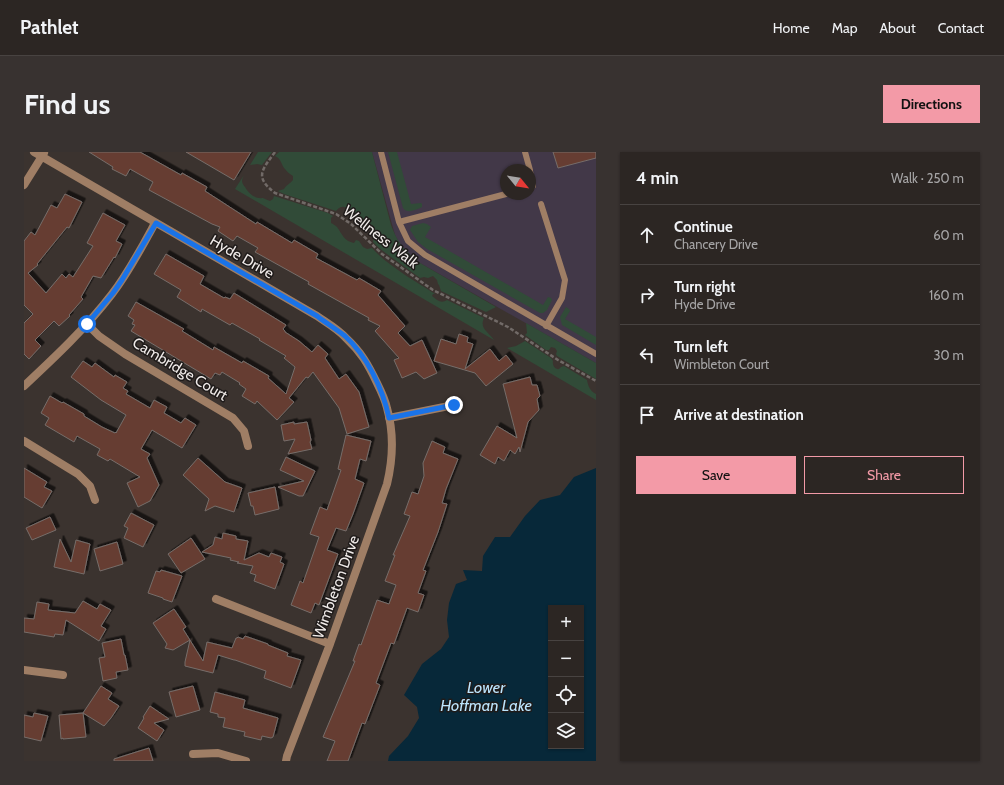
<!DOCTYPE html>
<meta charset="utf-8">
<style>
:root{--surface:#2c2623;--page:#383230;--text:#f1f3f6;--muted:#a6a5a6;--line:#484341;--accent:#f39aa7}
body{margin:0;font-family:Cabin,sans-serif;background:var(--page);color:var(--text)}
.controls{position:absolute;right:12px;bottom:12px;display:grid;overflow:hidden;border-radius:0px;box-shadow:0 1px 3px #0004}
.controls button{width:36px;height:36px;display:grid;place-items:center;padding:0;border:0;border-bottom:1px solid var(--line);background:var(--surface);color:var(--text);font:20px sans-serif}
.compass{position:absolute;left:476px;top:12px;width:36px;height:36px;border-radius:50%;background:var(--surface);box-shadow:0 1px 3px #0004;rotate:120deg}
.stop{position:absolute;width:12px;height:12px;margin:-9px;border:3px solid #1a73e8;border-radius:50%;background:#fff}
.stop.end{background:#1a73e8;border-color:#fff;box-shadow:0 1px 4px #0008}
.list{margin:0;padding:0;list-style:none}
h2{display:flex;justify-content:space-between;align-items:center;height:52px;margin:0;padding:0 16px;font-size:17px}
h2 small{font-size:13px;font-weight:400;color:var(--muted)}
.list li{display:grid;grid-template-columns:26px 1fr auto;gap:12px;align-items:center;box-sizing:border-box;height:60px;padding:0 16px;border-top:1px solid var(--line)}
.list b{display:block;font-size:15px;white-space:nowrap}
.list p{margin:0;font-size:13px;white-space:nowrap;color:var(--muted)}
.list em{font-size:13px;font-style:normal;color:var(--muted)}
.actions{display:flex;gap:8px;padding:12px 16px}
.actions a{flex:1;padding:9px 0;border:1px solid var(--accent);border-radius:0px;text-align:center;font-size:14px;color:var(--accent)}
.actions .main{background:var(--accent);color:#111}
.icon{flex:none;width:22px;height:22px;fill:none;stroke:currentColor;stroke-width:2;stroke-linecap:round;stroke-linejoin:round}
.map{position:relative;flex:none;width:572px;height:609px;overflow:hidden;border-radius:0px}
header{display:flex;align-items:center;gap:24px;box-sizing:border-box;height:56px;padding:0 20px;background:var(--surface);border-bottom:1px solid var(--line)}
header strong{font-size:19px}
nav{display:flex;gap:22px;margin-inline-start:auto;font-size:14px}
.intro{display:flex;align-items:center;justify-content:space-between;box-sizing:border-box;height:96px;padding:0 24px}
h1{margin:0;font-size:28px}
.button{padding:10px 18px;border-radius:0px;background:var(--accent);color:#111;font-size:14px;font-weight:700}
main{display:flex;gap:24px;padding:0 24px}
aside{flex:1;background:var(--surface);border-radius:0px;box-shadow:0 1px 3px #0004}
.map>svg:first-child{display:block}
</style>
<header>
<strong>Pathlet</strong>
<nav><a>Home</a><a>Map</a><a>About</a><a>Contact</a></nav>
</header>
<div class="intro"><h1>Find us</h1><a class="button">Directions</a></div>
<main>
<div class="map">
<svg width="572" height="609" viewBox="0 0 572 609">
<defs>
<filter id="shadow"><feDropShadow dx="3.5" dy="-3.5" stdDeviation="0" flood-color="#0009"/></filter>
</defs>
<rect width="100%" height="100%" fill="#3b332f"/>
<path fill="#423848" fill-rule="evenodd" d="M348,0H572V211L396,111L387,104L378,96L371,83ZM482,18H506V42H482Z"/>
<path fill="#314b38" d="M234,0H248L238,13L233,12L226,13Z
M255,0H348L367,73C374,92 381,99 396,111L472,155L462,160L417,139L415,133L414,132L413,128L409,124L404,126L400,125L396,126L367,105L355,96L349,90C350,85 350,78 347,74C344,70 339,69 336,67C331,64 326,56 320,55C316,54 314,57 312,59L260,42L254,39L260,37C262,33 266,32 269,28V24C266,22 263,20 261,17C257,13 258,7 251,4Z
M364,0H373L387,52L397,51L398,52V55L396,56C391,58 383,62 379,56Z
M220,23C219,25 218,27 218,29C218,31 220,34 221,35C225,42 231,47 239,46L241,47L246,49L249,47L250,44L304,61L309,64L307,66V71C309,72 311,73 313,75C318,82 320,89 330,91L332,88L335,89L339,95L343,97L348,96C364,114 391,129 411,142H409L408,144C413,148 417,152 423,148L460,166C455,177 465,180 470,188L211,37Z
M399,71L403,72L407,75L401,85L519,153L524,145L527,146L528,148L523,158L519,161H516L403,97L394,90L386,78L388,74Z
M542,155L545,157L546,159L541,167L572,185V193L538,173L536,165Z
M502,171L572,211V227L533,204L532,202L533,199L531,196L527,195L525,198H522L501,183L503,181Z
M501,189L527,206L529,209C528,213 531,218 535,217L537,215L540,214L563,228C564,234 566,239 572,242V248L483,196L492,194Z"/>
<path fill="#072839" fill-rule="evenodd" d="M572,316V609H364L365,604L384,584L395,566L393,555L380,543L398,512L417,497L425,485L423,468L425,451L432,432L443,428L439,418L458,419L459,404L471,385H486L501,364L516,348L536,343L550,325ZM527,456H557V594H527Z"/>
<path fill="#663e30" stroke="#766d6a" filter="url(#shadow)" d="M65,0H116L157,23L158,21L183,35L181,39L232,72L233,70L268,91L270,88L294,102L292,106L333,128L335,126L357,139L354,143L381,174L374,181L386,194L398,188L413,221L400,227L392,220L378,226L370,208L375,206L351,179L356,174L344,168L345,166L284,132L285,130L231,100L234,96L213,84L209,89L194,79L196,75L188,72L125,38L129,30L106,17L102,24L88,17L89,15Z
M162,0H227L210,28Z
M529,0H572V6L534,16Z
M41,42L58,50L45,76L43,75L13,112L14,113L4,121L22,141L38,122L42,126L45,122L49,125L69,94L63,91L79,61L101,73L92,89L98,92L91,106L90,105L77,126L69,124L57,145L59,147L45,163L46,164L35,174L30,169L11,188L17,194L5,207L0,202V171L9,162L0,153V89L7,80L11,83L27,53L33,56Z
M142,102L180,124L176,132L200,146L201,145L206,147L210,141L262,173L259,177L261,179V180L275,189L288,200L294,193L304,202L301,206L315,227L322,222L335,240L345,275L323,282L315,256L289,220L284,226L282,225L265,246L270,250L253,268L233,249L231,252L218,244L222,237L215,232L216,231L198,220L196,223L191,221L187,227L107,179L111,173L108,172L110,168L104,164L112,150L160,177L158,179L189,198L190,195L218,211L219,209L245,224L244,226L262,242L271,215L260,206L262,204L235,188L236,187L208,171L206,173L178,157L177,160L153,145L157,138L130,122Z
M435,182L444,185L443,190L449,192L441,217L466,197L475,209L482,203L489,212L462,234L451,221L410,209L417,187L432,192Z
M59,209L68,215L71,211L90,225L91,223L103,230L99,236L104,239L102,242L126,256L130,248L143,255L140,261L157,271L161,266L172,273L158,296L128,278L117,297L126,302L123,306L135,333L126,349L114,355L103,331L116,325L86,307L84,309L73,303L76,297L53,284L50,290L21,273L25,266L17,261L26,244L38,251L39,250L60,262V264L78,275L91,281L92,280V281L102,263L77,248L47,225Z
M506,225L508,233H513L516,244L513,247L515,258L504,270L496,300L495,295L491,302L486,298L480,309L474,305L471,312L456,303L473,274L493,286L479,232Z
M270,270V272L283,270L287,288L286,290L288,297L264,302L271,287L260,289L257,273Z
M322,283L347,289L342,309L336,307L331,327L340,331L329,362L322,379L312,376L303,398L314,402L295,453L291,451L287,461L267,453L276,429L279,431L295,385L286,382L296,355L303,358L317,318L314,317Z
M408,289L421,295L419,301L434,307L422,337L418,351L423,352L414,380L399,418L402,419L394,441L400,443L394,460L383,456L370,492L367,491L352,531L356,533L341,572L338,571L324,609H303L311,589L299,585L331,509H329L335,492L337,493L353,448L365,452L372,433L361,429L371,403H369L386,364L380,362L388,340L394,342L400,324L399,311Z
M262,305L291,319L279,344H275L254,335L280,329L256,318Z
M174,306L201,330L218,336L210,360L191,354L181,359L185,347L159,323Z
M0,316L23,330L20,335L28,339L18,356L0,345Z
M251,335L255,357L231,363L229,354H227L224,341Z
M107,361L130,373L119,395L100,386L104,376L100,374Z
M26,365L32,378L8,388L2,376Z
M199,381L212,384V387L224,389L220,408L235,401L245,405L247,401L258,405L256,410L260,412L251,437L230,429L232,423L226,421L229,414L213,411L215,410L206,408L207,406L178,400L189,393L191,385L198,387Z
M167,386L181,407L157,421L144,402Z
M36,387L47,410L52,388L66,392L60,422L30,415Z
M93,390L99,412L76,419L70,397Z
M137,418L158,424L148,450L139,447V446L124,441L132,419L136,420Z
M59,449L73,457L76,452L87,458L77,474L82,477L75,489L42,468L39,483L31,482L30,485L0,480V466L10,467L13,450L25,452L24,458L51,461Z
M150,457L162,475L159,477L179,509L183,490L208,496L212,486H213L214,485L219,487L221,484L244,492V493L264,501L263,504L277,508L267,536L240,526L242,519L211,508H210L194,503L189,521L161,514V510L166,488L149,498L141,496L143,492L129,471Z
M97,487L100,503H101L104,518L92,520L93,526L79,529L75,506L81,505L78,491Z
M77,534L88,541L84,547L95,554L87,566L80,574L59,561L62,585L39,587V586L37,587L35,563L59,561Z
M169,534L176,558L152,565L145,540Z
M191,540L221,548L219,556L254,566L249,585L247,586L238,584L237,588L220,584L221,580L199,575L201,566L194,565V562L186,560Z
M126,554L145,567L130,571L140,578L133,589L114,576L120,566L119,565Z
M10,561L24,564L17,589L0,585V563L9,565Z
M125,596L129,609H90V607Z"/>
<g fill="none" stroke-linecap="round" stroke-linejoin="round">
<path stroke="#716a67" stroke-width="2.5" stroke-dasharray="4 2" stroke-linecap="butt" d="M251,0C238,18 230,25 251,41L312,62L327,72L358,102L409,138L484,175L534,208L572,229"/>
<path stroke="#9f7e65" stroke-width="6" d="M357,0L375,70L384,89L401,103L572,202
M501,0L506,18
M506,19L509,34L506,35
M517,52L541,128L538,146L522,174
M375,70L482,42"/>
<path stroke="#9f7e65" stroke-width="8" d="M10,0L293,164C303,171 314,177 322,186C337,200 344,212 353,231C357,239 361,247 363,256C370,281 369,307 363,332L306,492L263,604L262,609
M0,33L20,1
M63,172L75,184L101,202L209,266L220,279L224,294
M0,234C31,205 62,176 88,142C105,120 118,95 131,71
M365,266L430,253
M0,289L54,322L66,334L71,348
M192,447L306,492
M0,518L39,523
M169,602L194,601L222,609"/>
</g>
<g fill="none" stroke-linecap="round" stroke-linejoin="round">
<path stroke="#1a73e8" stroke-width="5" d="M63,172L89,141L98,128L132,71L293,164C302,171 312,177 321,184C343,204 359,237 365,266L430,253"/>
</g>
<g text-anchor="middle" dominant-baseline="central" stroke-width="3" stroke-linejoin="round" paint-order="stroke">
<g font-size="15" fill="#f0ebe9" stroke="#1f1b1a">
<text transform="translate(357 85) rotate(38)">Wellness Walk</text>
<text transform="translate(218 105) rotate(30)">Hyde Drive</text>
<text transform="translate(156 217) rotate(31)">Cambridge Court</text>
<text transform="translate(312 435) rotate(-70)">Wimbleton Drive</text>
</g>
<g font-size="16" font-style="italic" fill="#bce5fe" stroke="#1f1b1a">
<text x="462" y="535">Lower<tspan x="462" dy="18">Hoffman Lake</tspan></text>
</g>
</g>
</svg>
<div class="controls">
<button>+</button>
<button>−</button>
<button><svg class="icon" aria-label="locate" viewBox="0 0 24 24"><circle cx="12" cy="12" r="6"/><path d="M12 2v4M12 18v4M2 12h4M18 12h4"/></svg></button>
<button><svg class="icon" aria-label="layers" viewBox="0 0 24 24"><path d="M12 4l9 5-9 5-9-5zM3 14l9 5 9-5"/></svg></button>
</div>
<svg class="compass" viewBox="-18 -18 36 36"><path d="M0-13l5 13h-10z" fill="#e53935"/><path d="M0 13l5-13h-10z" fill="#a6a5a6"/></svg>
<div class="stop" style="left:63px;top:172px"></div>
<div class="stop end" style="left:430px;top:253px"></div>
</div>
<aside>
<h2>4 min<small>Walk · 250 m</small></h2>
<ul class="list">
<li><svg class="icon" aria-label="ahead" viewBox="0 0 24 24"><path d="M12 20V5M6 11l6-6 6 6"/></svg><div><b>Continue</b><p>Chancery Drive</p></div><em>60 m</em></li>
<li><svg class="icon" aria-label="right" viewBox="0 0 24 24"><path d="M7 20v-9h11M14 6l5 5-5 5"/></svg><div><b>Turn right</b><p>Hyde Drive</p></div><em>160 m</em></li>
<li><svg class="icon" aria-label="left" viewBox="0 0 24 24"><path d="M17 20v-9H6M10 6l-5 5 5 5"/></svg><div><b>Turn left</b><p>Wimbleton Court</p></div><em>30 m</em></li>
<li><svg class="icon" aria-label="arrive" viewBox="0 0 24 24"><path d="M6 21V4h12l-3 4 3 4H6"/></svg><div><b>Arrive at destination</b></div></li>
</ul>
<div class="actions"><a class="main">Save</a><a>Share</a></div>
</aside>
</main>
